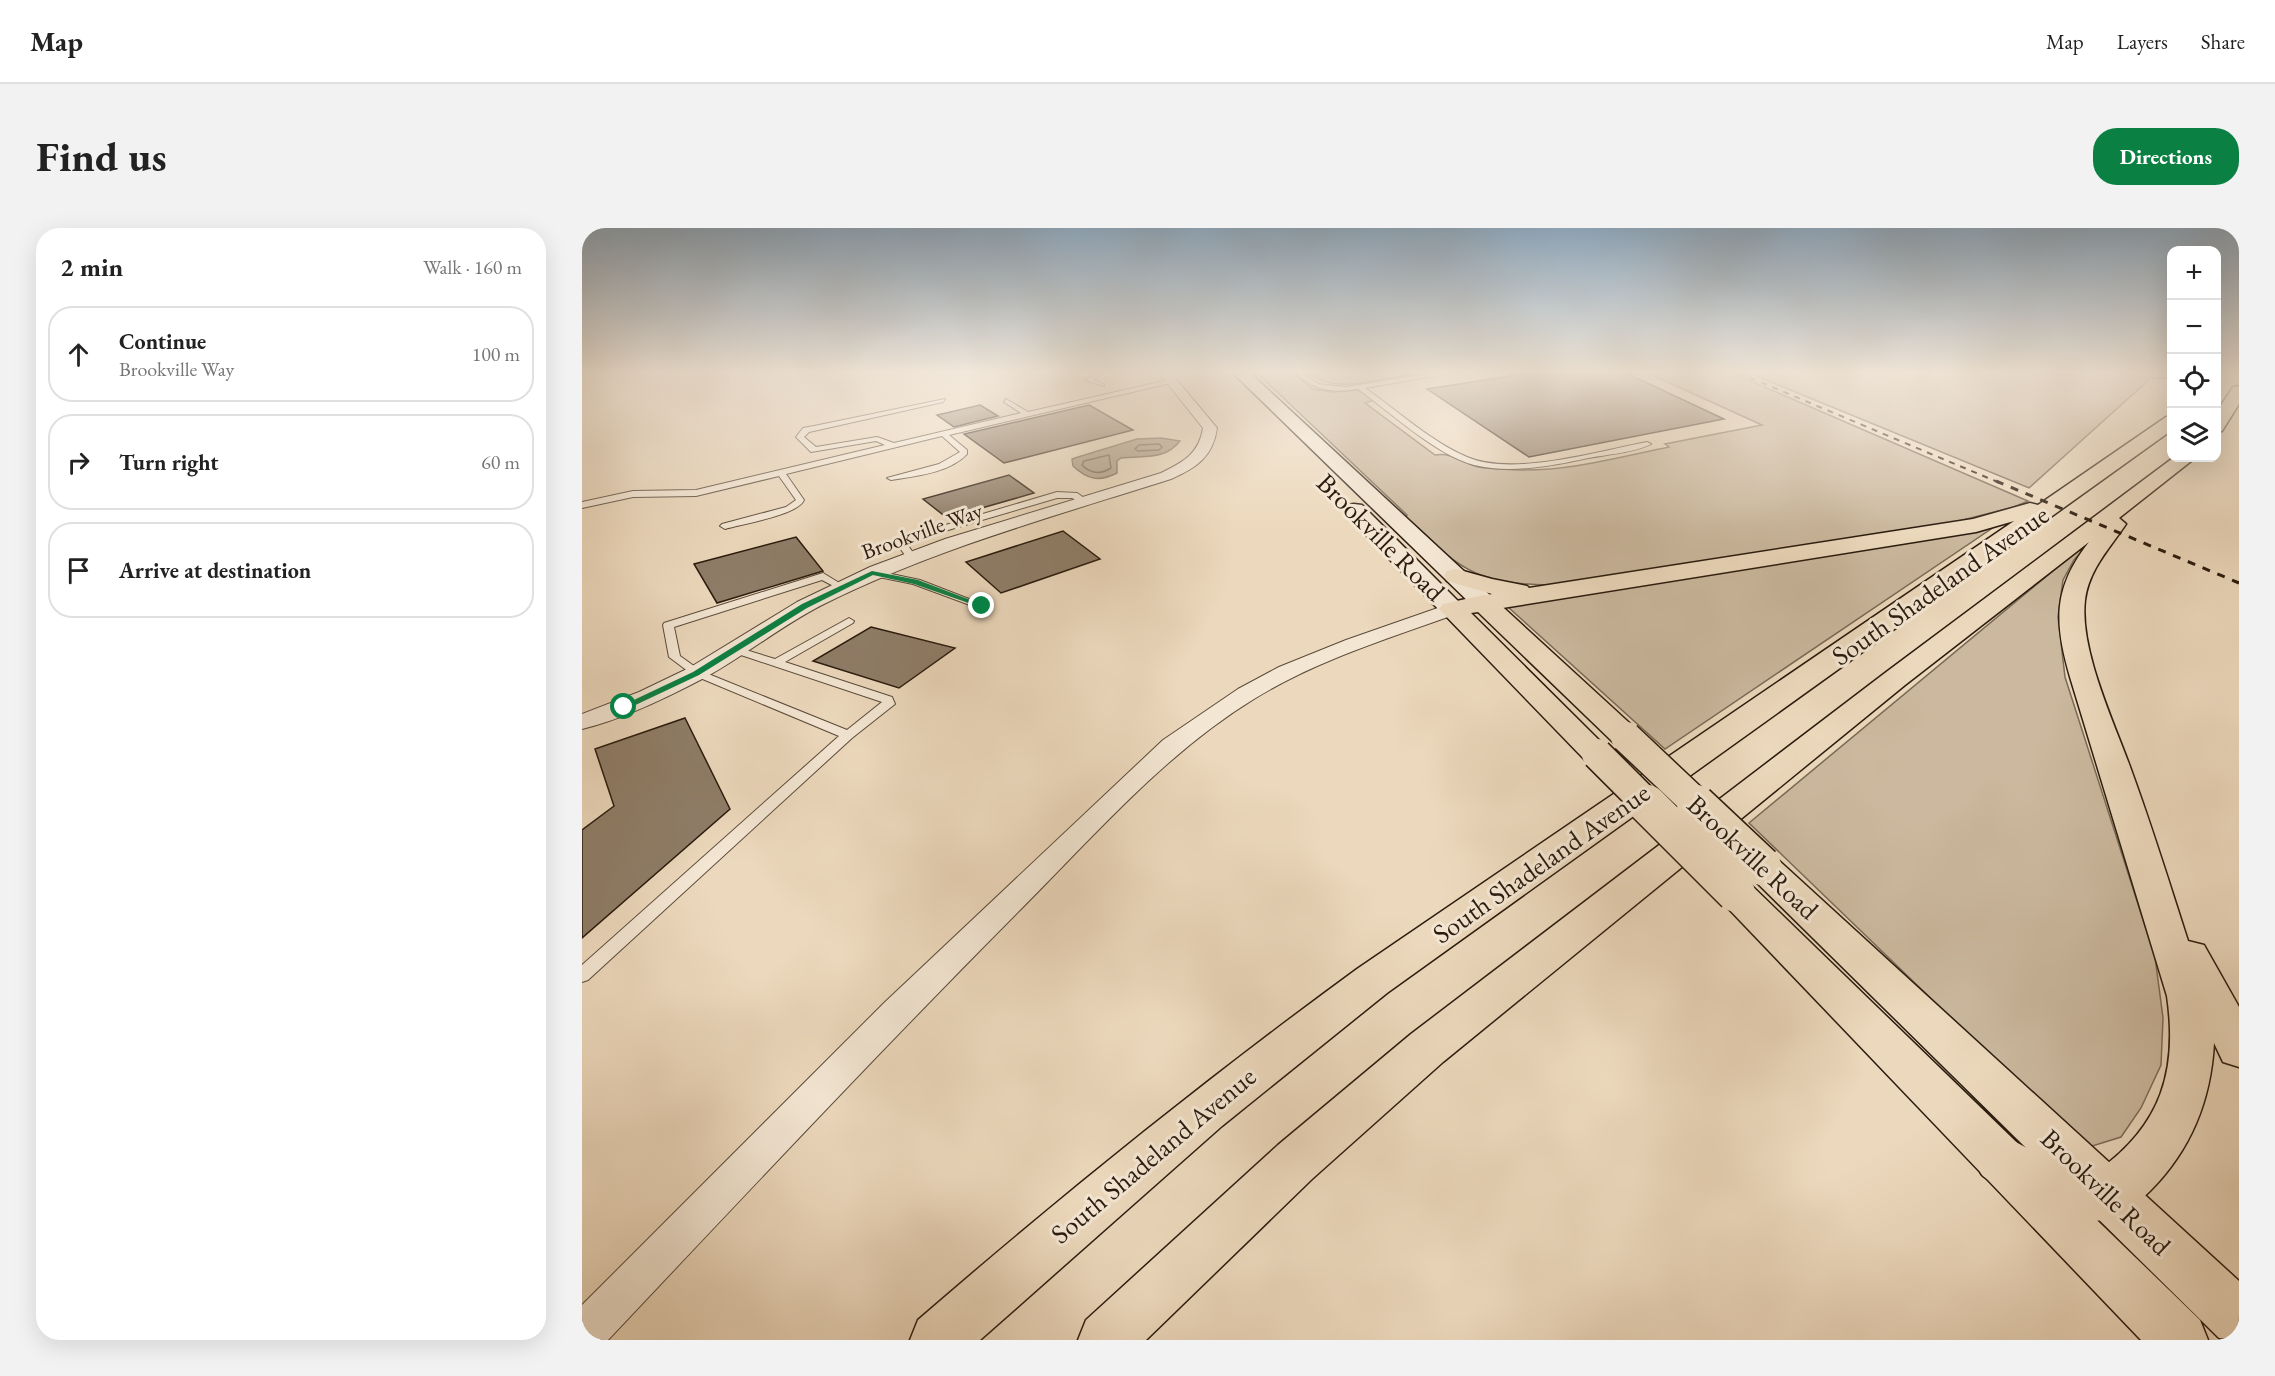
<!DOCTYPE html>
<meta charset="utf-8">
<style>
:root{--surface:#fff;--page:#f2f2f2;--text:#222;--muted:#767676;--line:#e0e0e0;--accent:#0b8043}
body{margin:0;font-family:"EB Garamond",serif;background:var(--page);color:var(--text)}
.controls{position:absolute;right:18px;top:18px;display:grid;overflow:hidden;border-radius:12px;box-shadow:0 6px 24px #0002}
.controls button{width:54px;height:54px;display:grid;place-items:center;padding:0;border:0;border-bottom:2px solid var(--line);background:var(--surface);color:var(--text);font:30px sans-serif}
.stop{position:absolute;width:18px;height:18px;margin:-14px;border:4px solid #0b8043;border-radius:50%;background:#fff}
.stop.end{background:#0b8043;border-color:#fff;box-shadow:0 2px 6px #0008}
.list{margin:0;padding:0;list-style:none}
h2{display:flex;justify-content:space-between;align-items:center;height:78px;margin:0;padding:0 24px;font-size:26px}
h2 small{font-size:20px;font-weight:400;color:var(--muted)}
.list li{display:grid;grid-template-columns:39px 1fr auto;gap:18px;align-items:center;box-sizing:border-box;height:96px;margin:0 12px 12px;padding:0 12px;border:2px solid var(--line);border-radius:24px}
.list b{display:block;font-size:22px;white-space:nowrap}
.list p{margin:0;font-size:20px;white-space:nowrap;color:var(--muted)}
.list em{font-size:20px;font-style:normal;color:var(--muted)}
.icon{flex:none;width:33px;height:33px;fill:none;stroke:currentColor;stroke-width:2;stroke-linecap:round;stroke-linejoin:round}
.map{position:relative;flex:none;width:1657px;height:1112px;overflow:hidden;border-radius:24px}
header{display:flex;align-items:center;gap:36px;box-sizing:border-box;height:84px;padding:0 30px;background:var(--surface);border-bottom:2px solid var(--line)}
header strong{font-size:28px}
nav{display:flex;gap:33px;margin-inline-start:auto;font-size:21px}
.intro{display:flex;align-items:center;justify-content:space-between;box-sizing:border-box;height:144px;padding:0 36px}
h1{margin:0;font-size:42px}
.button{padding:15px 27px;border-radius:24px;background:var(--accent);color:#fff;font-size:21px;font-weight:700}
main{display:flex;gap:36px;padding:0 36px}
aside{flex:1;background:var(--surface);border-radius:24px;box-shadow:0 6px 24px #0002}
.map>svg:first-child{display:block}
</style>
<header>
<strong>Map</strong>
<nav><a>Map</a><a>Layers</a><a>Share</a></nav>
</header>
<div class="intro"><h1>Find us</h1><a class="button">Directions</a></div>
<main>
<aside>
<h2>2 min<small>Walk · 160 m</small></h2>
<ul class="list">
<li><svg class="icon" aria-label="ahead" viewBox="0 0 24 24"><path d="M12 20V5M6 11l6-6 6 6"/></svg><div><b>Continue</b><p>Brookville Way</p></div><em>100 m</em></li>
<li><svg class="icon" aria-label="right" viewBox="0 0 24 24"><path d="M7 20v-9h11M14 6l5 5-5 5"/></svg><div><b>Turn right</b></div><em>60 m</em></li>
<li><svg class="icon" aria-label="arrive" viewBox="0 0 24 24"><path d="M6 21V4h12l-3 4 3 4H6"/></svg><div><b>Arrive at destination</b></div></li>
</ul>
</aside>
<div class="map">
<svg width="1657" height="1112" viewBox="0 0 1657 1112">
<rect width="100%" height="100%" fill="#ecd8bc"/>
<filter id="stains"><feTurbulence type="fractalNoise" baseFrequency=".00333" numOctaves="4"/><feColorMatrix values="0 0 0 0 .2 0 0 0 0 .09 0 0 0 0 .02 0 0 0 .5 -.17"/></filter>
<radialGradient id="worn" r=".72"><stop offset=".6" stop-color="#630" stop-opacity="0"/><stop offset="1" stop-color="#630" stop-opacity=".3"/></radialGradient>
<path fill="#cbb89e" stroke="#7a6a56" stroke-width="1.5" d="M675,145H711L731,161L751,164L776,162L792,172L783,175L853,227C870,224 880,235 896,239C909,241 924,241 937,242C988,243 1038,229 1087,219L1083,216L1180,197L1072,148L1088,145H1150L1446,273L1432,279L1357,298L966,357C889,356 877,338 823,290L825,287Z
M726,145H826L825,147C794,152 753,166 726,145Z
M1167,145H1589L1590,150H1569L1447,260Z
M1411,296L1412,299L1083,521L926,379Z
M1496,322L1500,323L1492,332L1481,352L1476,389L1483,449L1573,729L1581,790L1579,837L1559,880L1539,909L1504,920L1167,595Z"/>
<path fill="#aa9881" stroke="#776653" stroke-width="1.5" d="M579,210L598,213C582,233 562,227 539,230L535,233V245C517,254 506,252 491,238L490,231L496,229L555,211Z"/>
<g fill="none" stroke-linecap="round" stroke-linejoin="round">
<path stroke="#6a5a48" stroke-width="1.5" d="M577,216L580,219L577,222L556,223L553,221L557,217Z
M527,227L529,240C518,247 509,246 500,237L502,233Z"/>
</g>
<path fill="#8f7d68" stroke="#2a1b0e" stroke-width="1.5" d="M948,145H1044L1142,191L947,229L845,161Z
M398,177L416,188L372,199L355,187Z
M507,177L551,202L422,235L382,206Z
M427,247L452,265L365,290L341,271Z
M481,303L518,331L419,365L384,334Z
M214,309L241,343L135,375L112,336Z
M289,399L373,420L317,460L231,433Z
M103,490L148,581L0,710V602L32,578L13,521Z"/>
<g fill="none" stroke-linecap="round" stroke-linejoin="round">
<g stroke="#5a4a3a" stroke-width="2">
<path id="service" d="M514,145H521L511,152L522,156V158L503,152Z
M714,145H721L736,156L763,159L849,145H861L858,147L783,160C816,183 848,213 885,229C931,249 1017,223 1065,214L1069,216C1055,224 1023,227 1006,230C970,238 928,246 892,237C854,227 808,184 776,161C751,165 732,163 714,145Z
M591,151L593,154L367,207L385,222V226C367,245 334,248 309,252L305,250L357,236L378,224L360,208L204,246L222,272C216,287 160,296 143,301L138,298L140,296L204,279L214,272L197,248L114,268L51,269L0,280V274L51,263L114,262L303,217L294,213L229,224L214,209L221,200L232,198L363,171L361,174L227,204L222,209L234,219L295,209L312,215L439,185L422,174L424,171L446,184Z
M475,264L495,265L508,274L504,277L490,270H475L339,310L325,316L334,329L329,332L326,331L314,315L333,306Z
M290,342L338,352L405,378L404,380H396L331,356L287,347L285,345Z
M241,345L264,359L259,362L240,352L92,399L98,428L119,443L265,502L300,474L150,424L148,422L154,419L193,431L267,390L272,393L271,395L203,434L310,469L313,476L270,510L6,752L0,754V737L257,508L111,447L87,429L81,397L82,395Z"/>
</g>
<g stroke="#5a4a3a" stroke-width="2">
<path id="minor" d="M577,145H589L635,200C631,229 614,240 589,251C473,288 356,320 246,374C202,395 165,427 122,450C84,470 41,491 0,501V486L57,464L107,440L215,374L288,339L363,311L579,245C601,234 617,226 621,200Z
M870,375L877,377L880,381L877,385C808,410 735,432 672,471C581,527 511,609 436,684C297,824 162,968 26,1112H0V1077L302,775L581,512L656,461L697,439L764,412Z"/>
</g>
<g stroke="#2a1b0e" stroke-width="3">
<path id="secondary" d="M651,145H668L911,370L915,375L911,380L902,383L893,380Z
M772,276L780,277L879,376L883,381L879,386L870,389L861,386L764,287L761,282L764,277Z"/>
</g>
<g stroke="#2a1b0e" stroke-width="3">
<path id="primary" d="M902,367L911,370L1055,502L1060,509L1055,516L1044,519L1033,516L896,384L889,385L1031,526L1026,533L1015,536L1004,533L857,381L861,376Z
M1180,625L1193,629L1657,1053V1112L1637,1110L1167,647L1162,638L1167,629Z
M1154,651L1167,655L1618,1092L1626,1112H1559L1141,675L1135,665L1141,655Z"/>
</g>
<g stroke="#2a1b0e" stroke-width="3">
<path id="motorway" d="M1657,158V176L1640,203L1634,204V185L1651,159Z
M1590,188V202L805,765L640,898L398,1112H328L336,1092C478,969 623,852 775,741L1432,293L1394,304L902,383L893,380L889,375L893,370L910,366L865,353L862,348L865,343L874,341L910,351L945,358L947,360L1391,291L1448,275L1456,277L1584,189Z
M1591,230H1613L1537,290L1544,296C1528,320 1507,341 1503,372C1497,423 1534,498 1551,547C1571,602 1588,657 1606,713L1622,717L1657,779V839L1641,834L1632,815C1629,872 1609,922 1568,963C1554,977 1535,991 1513,993C1492,995 1467,982 1448,973C1438,968 1407,954 1400,947C1397,943 1395,935 1393,930L1400,913L1417,906C1448,919 1482,947 1517,942C1579,897 1596,843 1585,768L1488,449C1472,394 1471,360 1507,314L1323,457L861,834L730,951L564,1112H496L504,1092L696,917L829,806L1303,445Z"/>
</g>
<use href="#service" fill="#f3e6d3" fill-rule="evenodd"/>
<use href="#minor" fill="#f3e6d3" fill-rule="evenodd"/>
<use href="#secondary" fill="#f3e6d3" fill-rule="evenodd"/>
<use href="#primary" fill="#ecd8bc" fill-rule="evenodd"/>
<use href="#motorway" fill="#ecd8bc" fill-rule="evenodd"/>
<path stroke="#2a1b0e" stroke-width="2" stroke-dasharray="6 6" stroke-linecap="butt" d="M1157,145L1418,255"/>
<path stroke="#2a1b0e" stroke-width="3" stroke-dasharray="8 8" stroke-linecap="butt" d="M1414,253L1657,355"/>
<g stroke="#2a1b0e" stroke-width="33" stroke-linecap="butt">
<path id="primary-bridge-far1" d="M1044,509L1116,577
M1015,526L1066,577"/>
</g>
<g stroke="#2a1b0e" stroke-width="41" stroke-linecap="butt">
<path id="primary-bridge" d="M1065,576L1154,665
M1114,576L1180,638"/>
</g>
<use href="#primary-bridge-far1" stroke="#ecd8bc" stroke-width="30"/>
<use href="#primary-bridge" stroke="#ecd8bc" stroke-width="38"/>
</g>
<linearGradient id="sky" x2="0" y2="1"><stop stop-color="#8fa9bf"/><stop offset="0.48" stop-color="#f6ede1"/><stop offset="1" stop-color="#f6ede1" stop-opacity="0"/></linearGradient>
<rect width="1657" height="300" fill="url(#sky)"/>
<path fill="#0b8043" d="M290,343L336,352L404,378L398,379L332,356L291,347L225,380L117,447L45,481L37,479L111,444L220,376Z"/>
<g text-anchor="middle" dominant-baseline="central" stroke-width="6" stroke-linejoin="round" paint-order="stroke">
<g font-size="22" fill="#2a1b0e" stroke="#f3e6d3">
<text transform="translate(340 303) rotate(-20)">Brookville Way</text>
</g>
<g font-size="27" fill="#2a1b0e" stroke="#f3e6d3">
<text transform="translate(799 309) rotate(45)">Brookville Road</text>
<text transform="translate(1358 357) rotate(-35)">South Shadeland Avenue</text>
<text transform="translate(1171 629) rotate(43)">Brookville Road</text>
<text transform="translate(959 635) rotate(-35)">South Shadeland Avenue</text>
<text transform="translate(571 927) rotate(-40)">South Shadeland Avenue</text>
<text transform="translate(1524 964) rotate(44)">Brookville Road</text>
</g>
</g>
<rect width="100%" height="100%" filter="url(#stains)"/>
<rect width="100%" height="100%" fill="url(#worn)"/>
</svg>
<div class="controls">
<button>+</button>
<button>−</button>
<button><svg class="icon" aria-label="locate" viewBox="0 0 24 24"><circle cx="12" cy="12" r="6"/><path d="M12 2v4M12 18v4M2 12h4M18 12h4"/></svg></button>
<button><svg class="icon" aria-label="layers" viewBox="0 0 24 24"><path d="M12 4l9 5-9 5-9-5zM3 14l9 5 9-5"/></svg></button>
</div>
<div class="stop" style="left:42px;top:479px"></div>
<div class="stop end" style="left:400px;top:378px"></div>
</div>
</main>
